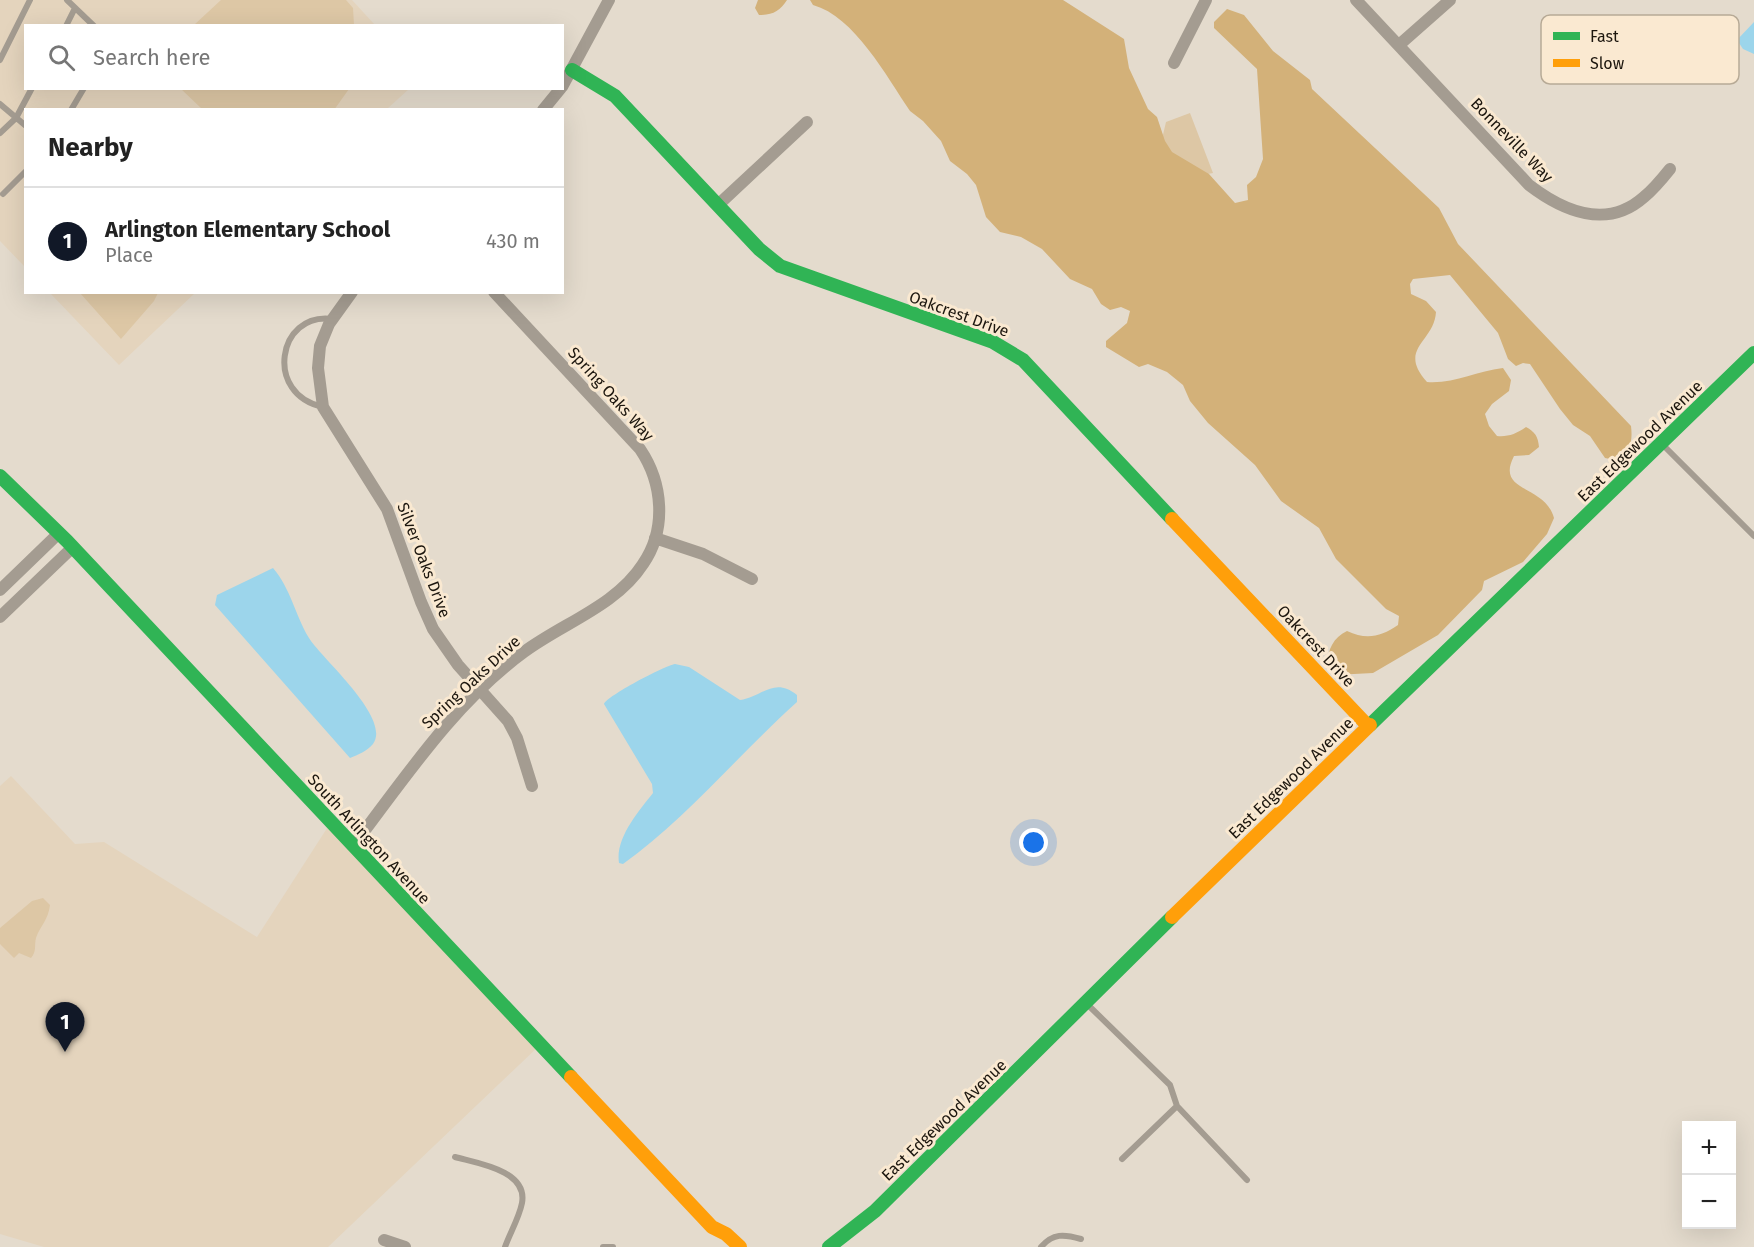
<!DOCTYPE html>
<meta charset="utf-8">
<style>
:root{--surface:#fff;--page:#f2f2f2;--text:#222;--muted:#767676;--line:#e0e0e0;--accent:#111827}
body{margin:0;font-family:"Fira Sans",sans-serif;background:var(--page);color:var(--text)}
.controls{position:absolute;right:18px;bottom:18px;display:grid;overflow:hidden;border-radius:0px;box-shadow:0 6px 24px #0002}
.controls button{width:54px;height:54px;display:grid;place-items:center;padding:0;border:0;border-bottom:2px solid var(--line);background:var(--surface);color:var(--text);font:30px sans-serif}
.you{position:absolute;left:1034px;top:843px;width:21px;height:21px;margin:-15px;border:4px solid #fff;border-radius:50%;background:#1a73e8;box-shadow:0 0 0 9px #1a73e833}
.badge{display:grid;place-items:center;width:39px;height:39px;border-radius:50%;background:var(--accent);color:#fff;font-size:20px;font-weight:700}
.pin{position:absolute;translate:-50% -50px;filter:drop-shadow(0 2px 3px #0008)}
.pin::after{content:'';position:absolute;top:32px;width:21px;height:18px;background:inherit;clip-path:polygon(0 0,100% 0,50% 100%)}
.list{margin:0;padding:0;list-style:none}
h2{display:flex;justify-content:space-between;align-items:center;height:78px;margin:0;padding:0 24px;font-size:26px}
h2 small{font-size:20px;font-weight:400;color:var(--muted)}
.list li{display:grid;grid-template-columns:39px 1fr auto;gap:18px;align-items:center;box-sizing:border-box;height:108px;padding:0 24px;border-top:2px solid var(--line)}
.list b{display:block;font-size:22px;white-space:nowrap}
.list p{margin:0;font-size:20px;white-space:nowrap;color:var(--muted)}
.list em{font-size:20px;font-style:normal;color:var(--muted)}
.icon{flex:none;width:33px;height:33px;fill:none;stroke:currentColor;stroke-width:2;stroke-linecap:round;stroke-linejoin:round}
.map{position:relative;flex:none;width:1754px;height:1247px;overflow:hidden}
.search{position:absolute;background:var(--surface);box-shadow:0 6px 24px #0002;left:24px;top:24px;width:540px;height:66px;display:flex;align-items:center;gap:15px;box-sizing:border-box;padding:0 21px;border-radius:0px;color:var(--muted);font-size:22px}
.panel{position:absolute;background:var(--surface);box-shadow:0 6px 24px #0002;left:24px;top:108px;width:540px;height:186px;border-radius:0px}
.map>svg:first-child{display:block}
</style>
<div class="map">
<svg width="1754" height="1247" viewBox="0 0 1754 1247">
<rect width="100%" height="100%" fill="#e4dbcd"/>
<path fill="#e4d4bd" d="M0,0H352L375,25L26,26V88L409,89L387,109L26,110L25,267L0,241Z
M50,293H195L119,365Z
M11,776L75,844L104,842L257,937L331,822L540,1045L328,1247H44L0,1234V786Z"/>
<path fill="#ddc7a5" d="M221,0H346L353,8L354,25H194Z
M181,89H349L334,110L202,109Z
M1190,113L1213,173L1181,179L1162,139L1166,122Z
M80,293H158L154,301L121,339Z
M43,898L50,905C48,921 40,926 36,938C34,946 37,951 31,958L19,953L14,958L0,944V928L32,901Z"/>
<path fill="#d3b179" d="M758,0H787C780,11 773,15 759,15L755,8Z
M810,0H1063L1124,39L1129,68L1148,109L1157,117L1165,141L1172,152L1209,174L1235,203L1248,200L1247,185L1256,177L1263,159L1257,69L1214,28V22L1227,9L1244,15L1273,51L1310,80L1312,89L1439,208L1458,244L1631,426C1633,443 1630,451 1615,460L1605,458L1590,436L1573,425L1560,409L1530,364L1523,363L1516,366L1508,359L1498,333L1450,275L1413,279L1410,284L1411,294L1426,301L1436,312C1434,343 1397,348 1427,382C1454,384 1476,371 1503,368L1511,380L1509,391L1492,404L1485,414L1489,426L1497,436C1508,437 1516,434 1526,427C1535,432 1538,436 1539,447L1529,455L1514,456C1495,493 1545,484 1554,518L1547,534L1523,562L1484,581L1482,590L1438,635L1373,673L1335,675L1327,665C1328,649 1333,638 1347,631C1366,640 1381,637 1398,625L1399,616L1386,609L1336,559L1319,528L1281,501L1255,465L1208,423L1190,401L1183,385L1167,372L1148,364L1139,367L1106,347V341L1127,323L1130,311L1121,307L1110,310L1101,304L1092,289L1070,279L1042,249L1021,237L1000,232L986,217L976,185L967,174L950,161L941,141L923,121L910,111C887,77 854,16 813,5Z"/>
<path fill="#9cd5eb" d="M1754,22V54L1743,49L1737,40Z
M273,568C291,589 295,615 309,638C321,658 392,718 373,744C367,751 358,755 350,758L215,605L217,595Z
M675,664L689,667L740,700C762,697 774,676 797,695V702C739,754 685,820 623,864L619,863C615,838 639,811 653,793L652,784L604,704C607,696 664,666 675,664Z"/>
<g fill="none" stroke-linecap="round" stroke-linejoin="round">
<path stroke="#a49c91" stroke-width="6" d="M67,0L94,26
M66,26L75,8
M0,60L30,0
M0,104L26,126
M71,110L84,88
M0,133L16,118L32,88
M3,194L26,171
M323,407C264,395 277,312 332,319
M1662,444L1754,536
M1087,1004L1170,1085L1177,1106L1247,1180
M455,1157C476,1163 528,1170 522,1203C519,1218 510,1233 505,1247
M1122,1159L1177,1106
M603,1247H613
M1041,1247C1053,1233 1064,1234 1081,1239"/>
<path stroke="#a49c91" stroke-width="12" d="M1356,0L1529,185C1563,211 1607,230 1644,197C1654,189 1662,179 1670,169
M1399,45L1450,0
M1174,63L1206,0
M562,87L609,0
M543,110L561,88
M718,205L807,122
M352,292L329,324L320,346L318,368L323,407L387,509L421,602L433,629L458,665L508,721L517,738L532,786
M655,538L703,554L752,579
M0,590L59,533
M0,617L72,548
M353,846C405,778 454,703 524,652C563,623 616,606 643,564C667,529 663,483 640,449L494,292
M384,1240L405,1247"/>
<path stroke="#30b455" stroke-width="14" d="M572,70L615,96L759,249L780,266L993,342L1023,360L1172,519
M0,476L67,541L571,1077
M1370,725L1754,353
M829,1247L875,1211L1172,917"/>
<path stroke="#ff9f0a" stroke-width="14" d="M1172,519L1368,726
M1172,917L1370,725
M571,1077L712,1227L726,1234L740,1247"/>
</g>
<g text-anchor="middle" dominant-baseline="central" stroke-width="6" stroke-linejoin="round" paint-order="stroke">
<g font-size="16" fill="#1c160e" stroke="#fae9d1">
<text transform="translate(1512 140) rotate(46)">Bonneville Way</text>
<text transform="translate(959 314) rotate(20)">Oakcrest Drive</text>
<text transform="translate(611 394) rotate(48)">Spring Oaks Way</text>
<text transform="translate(1640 441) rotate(-44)">East Edgewood Avenue</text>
<text transform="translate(424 560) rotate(69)">Silver Oaks Drive</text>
<text transform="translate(1316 646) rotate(47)">Oakcrest Drive</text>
<text transform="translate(471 682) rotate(-43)">Spring Oaks Drive</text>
<text transform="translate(1291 778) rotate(-44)">East Edgewood Avenue</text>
<text transform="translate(369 839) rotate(47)">South Arlington Avenue</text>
<text transform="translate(944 1120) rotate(-44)">East Edgewood Avenue</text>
</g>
</g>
<rect x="1541" y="15" width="198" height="69" rx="9" fill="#fae9d1" stroke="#b7aa96" stroke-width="1.5"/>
<rect x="1553" y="32" width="27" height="8" fill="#30b455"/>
<rect x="1553" y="59" width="27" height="8" fill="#ff9f0a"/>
<g font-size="16" fill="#1c160e">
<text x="1590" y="42">Fast</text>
<text x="1590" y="69">Slow</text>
</g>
</svg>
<div class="controls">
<button>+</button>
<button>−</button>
</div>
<div class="you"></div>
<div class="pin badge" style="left:65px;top:1052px">1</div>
<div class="search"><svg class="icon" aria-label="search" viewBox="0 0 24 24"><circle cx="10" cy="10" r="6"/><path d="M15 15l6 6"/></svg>Search here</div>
<section class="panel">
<h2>Nearby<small></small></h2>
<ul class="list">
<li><span class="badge">1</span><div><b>Arlington Elementary School</b><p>Place</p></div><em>430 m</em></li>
</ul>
</section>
</div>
